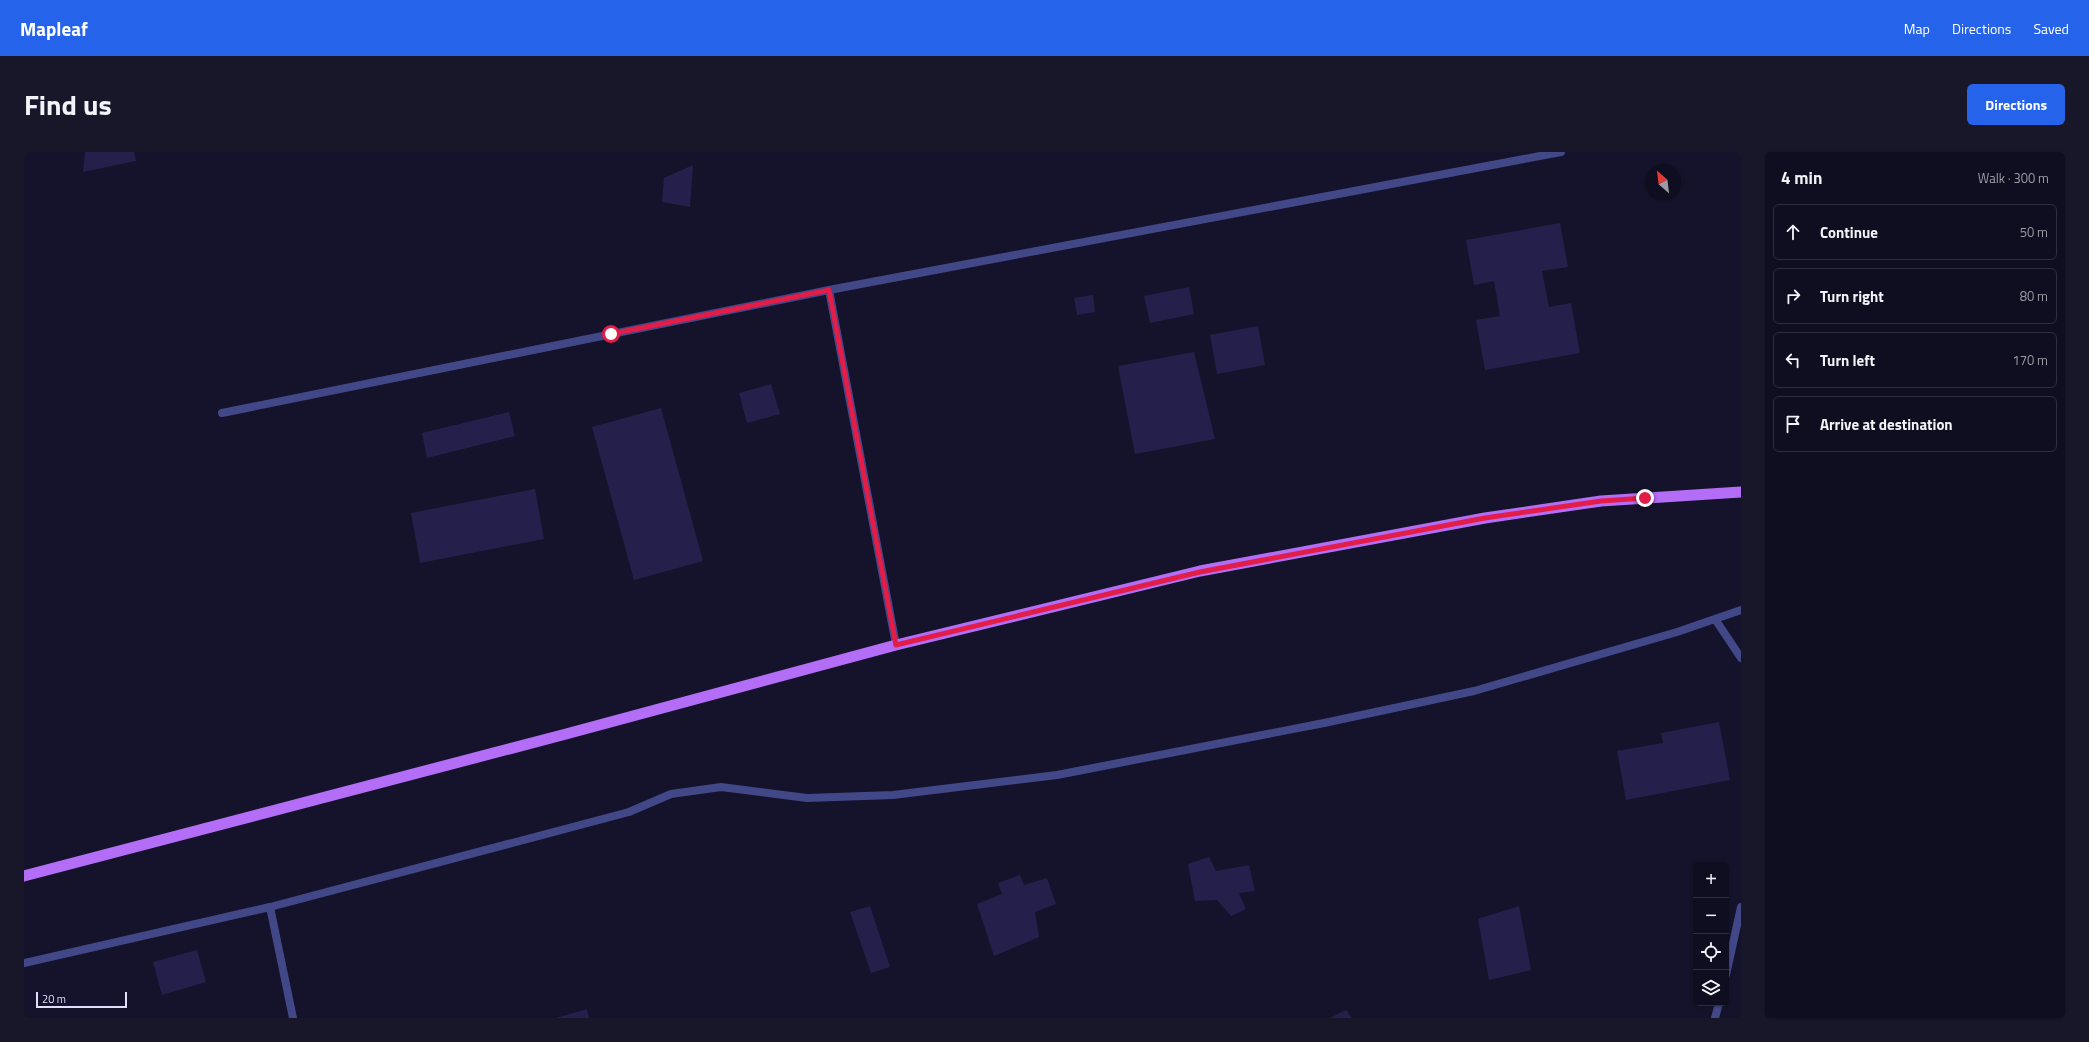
<!DOCTYPE html>
<meta charset="utf-8">
<style>
:root{--surface:#0f0e20;--page:#181729;--text:#f1f3f6;--muted:#9b9ca5;--line:#2f2e3e;--accent:#2563eb}
body{margin:0;font-family:"Titillium Web",sans-serif;background:var(--page);color:var(--text)}
.controls{position:absolute;right:12px;bottom:12px;display:grid;overflow:hidden;border-radius:6px;box-shadow:0 1px 3px #0004}
.controls button{width:36px;height:36px;display:grid;place-items:center;padding:0;border:0;border-bottom:1px solid var(--line);background:var(--surface);color:var(--text);font:20px sans-serif}
.compass{position:absolute;left:1621px;top:12px;width:36px;height:36px;border-radius:50%;background:var(--surface);box-shadow:0 1px 3px #0004;rotate:332deg}
.scale{position:absolute;left:12px;bottom:10px;width:91px;box-sizing:border-box;padding-left:4px;border:2px solid #dfdffd;border-top:0;font-size:11px;line-height:14px;white-space:nowrap;color:#dfdffd;-webkit-text-stroke:3px #14132b;paint-order:stroke}
.stop{position:absolute;width:12px;height:12px;margin:-9px;border:3px solid #e11d48;border-radius:50%;background:#fff}
.stop.end{background:#e11d48;border-color:#fff;box-shadow:0 1px 4px #0008}
.list{margin:0;padding:0;list-style:none}
h2{display:flex;justify-content:space-between;align-items:center;height:52px;margin:0;padding:0 16px;font-size:17px}
h2 small{font-size:13px;font-weight:400;color:var(--muted)}
.list li{display:grid;grid-template-columns:26px 1fr auto;gap:12px;align-items:center;box-sizing:border-box;height:56px;margin:0 8px 8px;padding:0 8px;border:1px solid var(--line);border-radius:6px}
.list b{display:block;font-size:15px;white-space:nowrap}
.list em{font-size:13px;font-style:normal;color:var(--muted)}
.icon{flex:none;width:22px;height:22px;fill:none;stroke:currentColor;stroke-width:2;stroke-linecap:round;stroke-linejoin:round}
.map{position:relative;flex:none;width:1717px;height:866px;overflow:hidden;border-radius:6px}
header{display:flex;align-items:center;gap:24px;box-sizing:border-box;height:56px;padding:0 20px;background:var(--accent);color:#fff}
header strong{font-size:19px}
nav{display:flex;gap:22px;margin-inline-start:auto;font-size:14px}
.intro{display:flex;align-items:center;justify-content:space-between;box-sizing:border-box;height:96px;padding:0 24px}
h1{margin:0;font-size:28px}
.button{padding:10px 18px;border-radius:6px;background:var(--accent);color:#fff;font-size:14px;font-weight:700}
main{display:flex;gap:24px;padding:0 24px}
aside{flex:1;background:var(--surface);border-radius:6px;box-shadow:0 1px 3px #0004}
.map>svg:first-child{display:block}
</style>
<header>
<strong>Mapleaf</strong>
<nav><a>Map</a><a>Directions</a><a>Saved</a></nav>
</header>
<div class="intro"><h1>Find us</h1><a class="button">Directions</a></div>
<main>
<div class="map">
<svg width="1717" height="866" viewBox="0 0 1717 866">
<rect width="100%" height="100%" fill="#14132b"/>
<path fill="#24204b" d="M61,0H110L112,9L59,20Z
M669,13L666,55L638,50L640,26Z
M1536,71L1544,115L1518,119L1525,155L1547,151L1556,201L1461,218L1452,168L1476,164L1470,129L1450,133L1442,88Z
M1165,135L1170,162L1126,171L1120,144Z
M1069,143L1071,160L1053,163L1050,146Z
M1234,174L1241,213L1193,222L1186,183Z
M1170,200L1191,287L1111,302L1094,214Z
M747,232L756,262L723,271L715,241Z
M637,256L679,409L610,428L568,275Z
M485,260L491,284L403,306L398,281Z
M511,337L520,387L396,411L387,361Z
M1695,570L1706,628L1602,648L1593,599L1639,591L1637,581Z
M1185,705L1192,719L1225,713L1231,739L1215,741L1222,757L1207,764L1193,748L1171,749L1164,712Z
M996,723L1000,733L1023,726L1032,752L1011,760L1015,785L970,804L953,752L978,742L974,731Z
M846,754L866,815L847,821L826,760Z
M1495,754L1507,818L1465,828L1454,767Z
M173,798L182,830L138,843L129,810Z
M563,857L565,866H532Z
M1322,858L1328,866H1306Z"/>
<g fill="none" stroke-linecap="round" stroke-linejoin="round">
<path stroke="#414787" stroke-width="8" d="M805,138L872,493
M198,261L805,138L1537,0
M1691,467L1717,506
M246,755L269,866
M0,811L246,755L605,660L647,642L697,635L783,646L869,643L1033,623L1300,571L1450,539L1653,480L1717,458
M1702,823L1717,755
M1691,866L1695,851"/>
<path stroke="#b36df6" stroke-width="11" d="M0,724L542,582L872,493L1176,419L1461,366L1577,349L1717,340"/>
</g>
<g fill="none" stroke-linecap="round" stroke-linejoin="round">
<path stroke="#e11d48" stroke-width="5" d="M587,182L805,138L872,493L1176,420L1461,366L1577,349L1621,346"/>
</g>
</svg>
<div class="controls">
<button>+</button>
<button>−</button>
<button><svg class="icon" aria-label="locate" viewBox="0 0 24 24"><circle cx="12" cy="12" r="6"/><path d="M12 2v4M12 18v4M2 12h4M18 12h4"/></svg></button>
<button><svg class="icon" aria-label="layers" viewBox="0 0 24 24"><path d="M12 4l9 5-9 5-9-5zM3 14l9 5 9-5"/></svg></button>
</div>
<svg class="compass" viewBox="-18 -18 36 36"><path d="M0-13l5 13h-10z" fill="#e53935"/><path d="M0 13l5-13h-10z" fill="#9b9ca5"/></svg>
<div class="scale">20 m</div>
<div class="stop" style="left:587px;top:182px"></div>
<div class="stop end" style="left:1621px;top:346px"></div>
</div>
<aside>
<h2>4 min<small>Walk · 300 m</small></h2>
<ul class="list">
<li><svg class="icon" aria-label="ahead" viewBox="0 0 24 24"><path d="M12 20V5M6 11l6-6 6 6"/></svg><div><b>Continue</b></div><em>50 m</em></li>
<li><svg class="icon" aria-label="right" viewBox="0 0 24 24"><path d="M7 20v-9h11M14 6l5 5-5 5"/></svg><div><b>Turn right</b></div><em>80 m</em></li>
<li><svg class="icon" aria-label="left" viewBox="0 0 24 24"><path d="M17 20v-9H6M10 6l-5 5 5 5"/></svg><div><b>Turn left</b></div><em>170 m</em></li>
<li><svg class="icon" aria-label="arrive" viewBox="0 0 24 24"><path d="M6 21V4h12l-3 4 3 4H6"/></svg><div><b>Arrive at destination</b></div></li>
</ul>
</aside>
</main>
